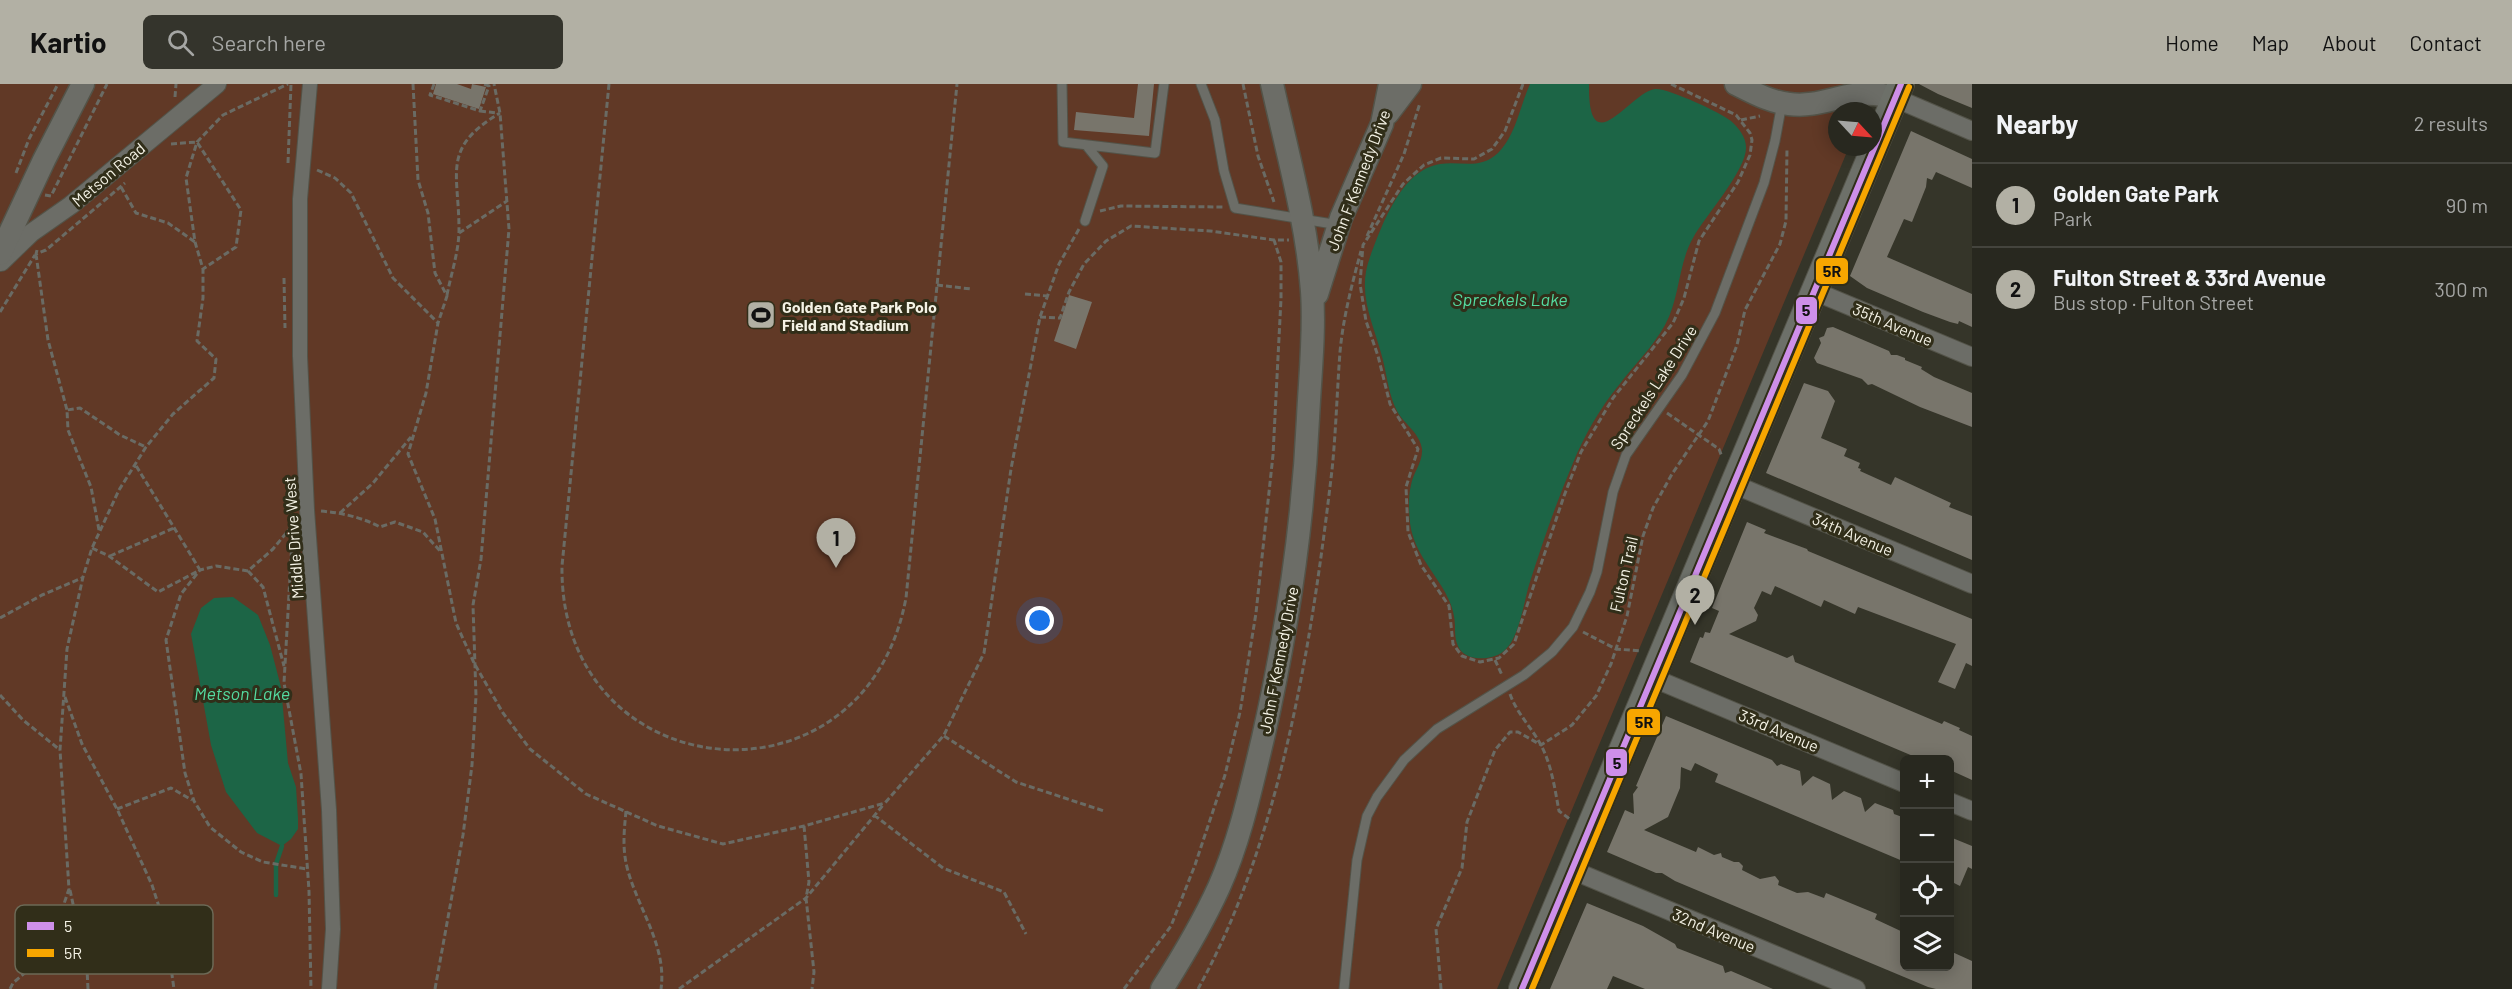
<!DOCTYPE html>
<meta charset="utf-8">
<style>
:root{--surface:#28281f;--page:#34342c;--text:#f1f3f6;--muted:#a5a6a4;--line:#44443d;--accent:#b2b0a4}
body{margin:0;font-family:Barlow,sans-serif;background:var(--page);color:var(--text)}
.controls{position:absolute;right:18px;bottom:18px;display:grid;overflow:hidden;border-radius:9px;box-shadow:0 3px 15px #0003}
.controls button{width:54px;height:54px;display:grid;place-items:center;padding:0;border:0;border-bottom:2px solid var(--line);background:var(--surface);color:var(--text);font:30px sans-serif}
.compass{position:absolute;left:1828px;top:18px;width:54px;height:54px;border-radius:50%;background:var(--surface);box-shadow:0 3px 15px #0003;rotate:116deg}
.you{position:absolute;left:1040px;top:537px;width:21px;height:21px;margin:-15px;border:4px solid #fff;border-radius:50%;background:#1a73e8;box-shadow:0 0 0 9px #1a73e833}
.badge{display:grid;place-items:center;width:39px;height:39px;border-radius:50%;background:var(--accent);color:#111;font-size:20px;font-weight:700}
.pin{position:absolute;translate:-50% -50px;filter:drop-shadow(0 2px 3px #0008)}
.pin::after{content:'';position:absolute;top:32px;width:21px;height:18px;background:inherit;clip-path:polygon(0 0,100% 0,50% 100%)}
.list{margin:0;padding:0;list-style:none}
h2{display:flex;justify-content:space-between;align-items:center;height:78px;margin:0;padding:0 24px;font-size:26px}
h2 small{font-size:20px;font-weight:400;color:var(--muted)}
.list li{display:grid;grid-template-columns:39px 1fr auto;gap:18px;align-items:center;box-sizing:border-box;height:84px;padding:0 24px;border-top:2px solid var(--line)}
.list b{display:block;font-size:22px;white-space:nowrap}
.list p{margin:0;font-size:20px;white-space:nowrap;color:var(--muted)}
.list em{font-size:20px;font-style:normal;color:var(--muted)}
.icon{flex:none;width:33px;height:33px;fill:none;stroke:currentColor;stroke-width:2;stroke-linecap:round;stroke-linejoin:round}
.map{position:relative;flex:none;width:1972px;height:905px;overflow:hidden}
header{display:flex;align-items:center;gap:36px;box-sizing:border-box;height:84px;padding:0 30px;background:var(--accent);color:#111}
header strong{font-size:28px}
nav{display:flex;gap:33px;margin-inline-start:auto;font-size:21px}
.search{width:420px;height:54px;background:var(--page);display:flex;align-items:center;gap:15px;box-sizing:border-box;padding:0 21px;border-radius:9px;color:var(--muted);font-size:22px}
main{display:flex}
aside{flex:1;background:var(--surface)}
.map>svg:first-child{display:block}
</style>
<header>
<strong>Kartio</strong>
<div class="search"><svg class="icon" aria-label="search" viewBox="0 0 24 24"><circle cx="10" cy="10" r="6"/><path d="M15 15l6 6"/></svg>Search here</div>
<nav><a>Home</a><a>Map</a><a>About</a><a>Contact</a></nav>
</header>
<main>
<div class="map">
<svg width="1972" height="905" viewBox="0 0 1972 905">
<rect width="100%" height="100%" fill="#353529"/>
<path fill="#613926" d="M0,0H1875L1864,27H1837V63H1849L1497,905H0Z"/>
<path fill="#1c6546" d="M1530,0H1589C1588,82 1630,8 1655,5C1666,3 1722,29 1731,37C1738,43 1746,53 1746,63C1747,86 1705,132 1693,154C1678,180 1680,214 1665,241C1653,263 1634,281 1619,301C1600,324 1584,352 1573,379C1556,419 1542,460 1529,501C1524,518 1519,553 1506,565C1498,574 1482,576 1471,573C1456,568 1455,555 1455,542C1455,503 1415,480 1410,439C1409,427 1408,413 1411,401C1413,389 1423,378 1422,365C1420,349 1404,340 1397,327C1389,312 1387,293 1383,276C1374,240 1356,210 1370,173C1382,141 1401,86 1440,80C1462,77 1480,86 1498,69C1516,51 1520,22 1530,0Z
M233,513L258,531L270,561L281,603L288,679L296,703L298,734V745L291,755L282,762L257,749L226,708L211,661L191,550L201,524L214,514Z"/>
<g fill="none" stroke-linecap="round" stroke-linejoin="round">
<path stroke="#1c6546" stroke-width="4.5" d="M276,811V780L282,762"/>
</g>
<path fill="#78756b" d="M436,0H457L471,5L472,0L486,3L479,25L433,10Z
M1138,0H1154L1149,52L1074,46L1076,28L1134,34Z
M1919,0H1972V24L1938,10Z
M1911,47L1972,75V104L1936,88L1932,96L1927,94L1926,103L1912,138L1904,135L1887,173L1972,210V243L1959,237L1958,240L1950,238L1923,228L1867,204L1850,192Z
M1069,211L1092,218L1076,265L1054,257Z
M1833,243L1889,267L1891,271H1897L1905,274V276L1922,283L1921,285L1934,293L1972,309V343L1920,323L1872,300L1868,301L1862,295L1817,279L1814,274L1821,259L1819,254L1824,252L1827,244Z
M1804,299L1828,307L1835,317L1821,354L1847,365L1844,372L1860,379L1858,384L1861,385L1860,387L1891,401L1895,393L1951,419L1949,423L1972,432V476L1766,389Z
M1747,438L1766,446L1764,449L1807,465L1808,467L1972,535V582L1966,579L1955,605L1938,598L1956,560L1858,523L1855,530L1824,516L1821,523L1775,502L1771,511L1762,507L1754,524L1758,531L1756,537L1729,550L1787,574L1793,571L1795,578L1942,640L1944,637L1960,644L1959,646L1972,652V696L1950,686V675H1920L1690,578L1700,553L1703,554L1705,548L1710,549L1719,527L1712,524Z
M1666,632L1772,676L1777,682L1781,680L1800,687L1802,702L1813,692L1830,700L1832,716L1844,707L1861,714L1865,728L1875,719L1893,726L1894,730L1905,734V778L1715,698L1718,690L1695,679L1691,687L1681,683L1680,704L1668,733L1644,746L1696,768L1698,763L1714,771L1721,769L1722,773L1734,778H1739L1743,782L1742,786L1760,795L1775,792L1779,797L1778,801L1797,809L1808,808L1824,814L1826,809L1877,830L1875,835L1905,849V882H1950V867L1972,877V905H1936L1928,903L1675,797L1662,789H1656L1607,768L1625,726L1634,730L1633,710L1638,703L1636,702Z
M1950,753L1972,762V785L1968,783L1960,802L1950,797Z
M1587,819L1643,842L1675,860L1677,864L1723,882L1725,889L1731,887L1773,905H1645L1613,892L1607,905H1550Z"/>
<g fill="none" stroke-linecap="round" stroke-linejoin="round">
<g stroke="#535348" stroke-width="11">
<path id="service" d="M1062,0L1063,58L1155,69L1164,0
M1201,0L1215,36L1224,87L1235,124L1339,141
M1085,137L1103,82L1086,61
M1344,905L1357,776L1367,732L1377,713L1404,676L1437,645L1524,591L1552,568L1573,543L1590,508L1597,488L1613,408L1626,371L1682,291L1715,229L1764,99L1775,57L1782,19"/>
</g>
<g stroke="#535348" stroke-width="16">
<path id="pedestrian" d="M310,0L300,115V272L307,426L329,726L333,845L329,905"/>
</g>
<g stroke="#535348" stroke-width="20">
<path id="minor" d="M1895,14L1972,47
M1,178L31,149L71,121L217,0
M1814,207L1972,273
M1733,400L1972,500
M1653,594L1904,699
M1950,718L1972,727
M1572,786L1856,905"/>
</g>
<g stroke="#535348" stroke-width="25">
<path id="tertiary" d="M1736,0C1752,8 1770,18 1789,20C1828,25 1851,0 1895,14
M1388,29L1410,0
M0,170L44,76L83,0
M1317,210L1341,134L1382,40L1390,0
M1162,905C1183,872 1203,838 1219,803C1240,756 1251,704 1263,654C1287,548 1303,443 1308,334C1310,292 1315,249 1312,207C1307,138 1287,68 1272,0"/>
</g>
<g stroke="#535348" stroke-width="28">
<path id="secondary" d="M1522,905L1901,0"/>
</g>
<path stroke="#6a6b64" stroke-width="3" stroke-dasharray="6 3" stroke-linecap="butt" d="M413,0L418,96L428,129L435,189L447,212L438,239L426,309L408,370L435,435L456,539L474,579L503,629L530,665L586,710L658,742L723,760L804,742L885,719L944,651L984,569L1011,385L1040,233L1059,180L1079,145
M434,0L430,11L480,27L489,2L484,0
M609,0L562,482C559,705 864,736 906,514L957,0
M1243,0L1258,72L1274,118
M1523,0L1505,47L1492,65L1474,75L1441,74L1424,81L1403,100L1363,161L1360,200L1366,237L1378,272L1390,320L1418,365L1406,403L1408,448L1421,481L1449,522L1453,560L1462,572L1480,578L1499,574L1514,560L1564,412L1581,368L1613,314L1673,239L1684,214L1699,157L1738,98L1750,71L1752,56L1750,49L1736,31L1671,0
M175,13L176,0
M480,27L498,29
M1741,36L1760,32
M171,60L197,58L241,126L236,163L203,185
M288,79L291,0
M317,86L335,94L351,109L393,194L438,239
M16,89L29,55L58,0
M121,103L136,129L168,139L195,158
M45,111L51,112L107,0
M1100,127L1121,122L1225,123
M459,149L507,117
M1367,152L1404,70L1420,19
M37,166L36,170L46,166L125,99
M36,170L48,256L67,326
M284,194L285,244
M937,201L971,205
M1025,210L1047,212
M447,211C451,190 459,167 459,146C459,88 441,64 500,29
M0,228L35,171
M1040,233L1060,234L1069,208L1084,180L1106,157L1131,142L1210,147L1274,156H1289
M1667,329L1719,365L1722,373
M321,427C342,429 361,433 380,443L395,438L423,448L440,467
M340,429L373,399L411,353
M293,439L284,599L301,690L309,807L311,905
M292,442L273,465L248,487L216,482L200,486L181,510L166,556L185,689L194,717L210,743L241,768L263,778L307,785
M99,446L91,403L68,346L67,326L80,324L120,351L146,363
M92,464L109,472L158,508L200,486L135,380
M110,472L174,444
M248,487L263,503L284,582
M0,534L42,511L82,494
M1583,548L1616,565L1641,567
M1495,576L1502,591
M1510,610C1517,630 1533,645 1542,663C1552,683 1555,706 1559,727L1571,736
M0,611L23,636L60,666
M65,613L82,660L117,725L152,801L165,841L174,905
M944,652L1016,698L1104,727
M117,725L171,704L192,716
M626,727C624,748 622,766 628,787C639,826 667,863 661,905
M874,731L943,784L1004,808L1026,850
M804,742L809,798L806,814L814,888L812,905
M70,806L87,885
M10,905L13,899L47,870
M88,905L87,885L47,870L69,805L60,666L67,565L83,493L92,464L119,406L146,363L173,330L214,294L216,275L197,257L203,214V185L195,158L186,94L197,58L223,31L288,0
M435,905L463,751L472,681L476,612L473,521L481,475L509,145L500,29L494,0
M679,905L806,814L884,720
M1124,905L1171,842L1195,781L1225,691L1240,628L1256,529L1273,371L1281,215V178L1274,156
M1198,905C1282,753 1312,556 1332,386C1336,347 1337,308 1340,268C1343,234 1352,200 1361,167
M1441,905L1436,845L1462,784L1467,738L1495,666L1510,648H1518L1541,661L1572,641L1596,612L1611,580L1627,532L1643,452L1653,424L1672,390L1708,337L1737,261L1745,226L1780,160L1786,137L1787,64"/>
<use href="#service" stroke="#6c6d67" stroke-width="9"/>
<use href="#pedestrian" stroke="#6c6d67" stroke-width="14"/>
<use href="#minor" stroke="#6c6d67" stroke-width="18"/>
<use href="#tertiary" stroke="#6c6d67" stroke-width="22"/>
<use href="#secondary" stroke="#6d7069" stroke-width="26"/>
<g stroke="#312e19" stroke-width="10">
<path id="bus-1" d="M1522,905L1901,0"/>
</g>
<g stroke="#312e19" stroke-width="10">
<path id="bus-2" d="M1532,905L1909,3"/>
</g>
<use href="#bus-1" stroke="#ce8fe9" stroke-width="6"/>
<use href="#bus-2" stroke="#f7a600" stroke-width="6"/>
</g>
<defs>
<g id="stadium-square" transform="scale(1.5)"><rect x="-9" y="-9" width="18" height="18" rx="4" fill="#b2b0a4" stroke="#312e19"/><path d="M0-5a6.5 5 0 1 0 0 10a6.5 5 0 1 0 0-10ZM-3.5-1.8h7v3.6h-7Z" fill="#111"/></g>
</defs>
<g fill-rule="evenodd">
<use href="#stadium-square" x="761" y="231"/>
</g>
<g text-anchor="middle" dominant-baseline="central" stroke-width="6" stroke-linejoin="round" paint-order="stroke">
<g font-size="16" fill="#f5f3e6" stroke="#312e19">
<text transform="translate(108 90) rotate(-40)">Metson Road</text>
<text transform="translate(1358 96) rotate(-69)">John F Kennedy Drive</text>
<text transform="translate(1893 240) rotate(23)">35th Avenue</text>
<text transform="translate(1653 303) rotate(-57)">Spreckels Lake Drive</text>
<text transform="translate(1853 450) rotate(23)">34th Avenue</text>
<text transform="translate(293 454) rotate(-94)">Middle Drive West</text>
<text transform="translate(1623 490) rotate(-77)">Fulton Trail</text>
<text transform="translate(1278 576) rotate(-79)">John F Kennedy Drive</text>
<text transform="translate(1779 646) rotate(23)">33rd Avenue</text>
<text transform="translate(1714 846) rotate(23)">32nd Avenue</text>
</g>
<g font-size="16" font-weight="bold" fill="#f5f3e6" stroke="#312e19" text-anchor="start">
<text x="782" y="222">Golden Gate Park Polo<tspan x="782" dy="18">Field and Stadium</tspan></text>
</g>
<g font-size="18" font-style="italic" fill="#54dca1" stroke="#312e19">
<text x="1510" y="215">Spreckels Lake</text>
<text x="242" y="609">Metson Lake</text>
</g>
</g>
<rect x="15" y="821" width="198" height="69" rx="9" fill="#312e19" stroke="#6c6956" stroke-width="1.5"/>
<rect x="27" y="838" width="27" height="8" fill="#ce8fe9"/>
<rect x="27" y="865" width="27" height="8" fill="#f7a600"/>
<g font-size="16" fill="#f5f3e6">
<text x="64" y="848">5</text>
<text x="64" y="875">5R</text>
</g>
<g stroke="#312e19" stroke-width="2">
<rect x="1815" y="173" width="34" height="28" rx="6" fill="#f7a600"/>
<rect x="1795" y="212" width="23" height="29" rx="6" fill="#ce8fe9"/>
<rect x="1626" y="624" width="35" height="28" rx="6" fill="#f7a600"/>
<rect x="1605" y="664" width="23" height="29" rx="6" fill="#ce8fe9"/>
</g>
<g font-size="16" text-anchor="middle" font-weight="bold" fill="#111">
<text x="1832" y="193">5R</text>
<text x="1806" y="232">5</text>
<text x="1644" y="644">5R</text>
<text x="1617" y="685">5</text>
</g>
</svg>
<div class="controls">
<button>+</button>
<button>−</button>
<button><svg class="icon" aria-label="locate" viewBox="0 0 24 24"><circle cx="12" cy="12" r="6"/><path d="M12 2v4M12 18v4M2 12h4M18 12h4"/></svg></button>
<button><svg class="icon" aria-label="layers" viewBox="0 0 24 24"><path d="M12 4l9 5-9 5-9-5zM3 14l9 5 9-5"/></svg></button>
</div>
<svg class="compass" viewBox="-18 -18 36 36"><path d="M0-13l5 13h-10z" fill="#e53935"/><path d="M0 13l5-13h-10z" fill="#a5a6a4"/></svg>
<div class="you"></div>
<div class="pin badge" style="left:836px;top:484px">1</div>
<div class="pin badge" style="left:1695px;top:541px">2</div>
</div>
<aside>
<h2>Nearby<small>2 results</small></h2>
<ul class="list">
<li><span class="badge">1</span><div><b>Golden Gate Park</b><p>Park</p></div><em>90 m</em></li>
<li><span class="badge">2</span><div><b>Fulton Street &amp; 33rd Avenue</b><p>Bus stop · Fulton Street</p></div><em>300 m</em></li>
</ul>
</aside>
</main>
